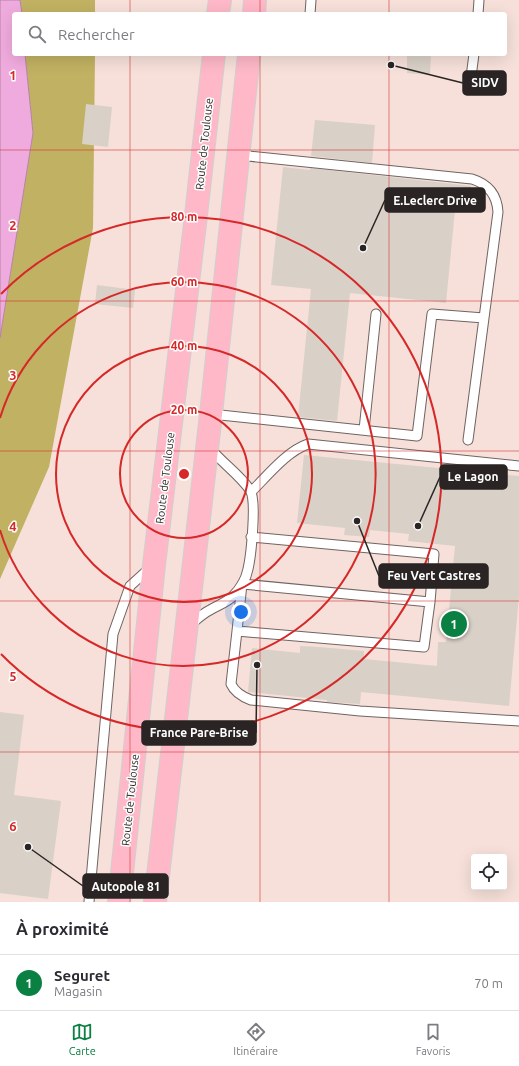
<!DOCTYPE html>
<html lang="fr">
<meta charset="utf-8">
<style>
:root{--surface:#fff;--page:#f7f7f7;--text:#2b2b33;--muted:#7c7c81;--line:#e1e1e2;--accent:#0b8043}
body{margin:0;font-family:Ubuntu,sans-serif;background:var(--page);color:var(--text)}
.controls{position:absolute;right:12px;bottom:12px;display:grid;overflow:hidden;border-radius:4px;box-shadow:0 4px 16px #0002}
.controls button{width:36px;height:36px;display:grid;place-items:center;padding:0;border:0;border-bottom:1px solid var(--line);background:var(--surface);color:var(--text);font:20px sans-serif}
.you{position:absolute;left:241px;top:612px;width:14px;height:14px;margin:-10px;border:3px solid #fff;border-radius:50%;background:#1a73e8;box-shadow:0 0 0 6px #1a73e833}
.badge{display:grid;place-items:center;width:26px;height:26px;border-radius:50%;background:var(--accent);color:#fff;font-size:13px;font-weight:700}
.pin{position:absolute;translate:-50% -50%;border:2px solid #fff;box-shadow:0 1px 4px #0006}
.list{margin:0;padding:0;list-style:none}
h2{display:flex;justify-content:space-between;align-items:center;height:52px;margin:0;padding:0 16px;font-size:17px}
h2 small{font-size:13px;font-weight:400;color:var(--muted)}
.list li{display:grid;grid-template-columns:26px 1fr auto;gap:12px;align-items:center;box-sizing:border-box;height:56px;padding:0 16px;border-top:1px solid var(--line)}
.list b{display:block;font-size:15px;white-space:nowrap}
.list p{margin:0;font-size:13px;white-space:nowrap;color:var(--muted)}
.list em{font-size:13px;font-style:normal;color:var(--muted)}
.icon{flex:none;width:22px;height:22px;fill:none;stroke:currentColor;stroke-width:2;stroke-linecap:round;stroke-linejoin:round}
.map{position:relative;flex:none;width:519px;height:902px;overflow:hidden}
.search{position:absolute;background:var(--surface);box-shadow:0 4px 16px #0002;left:12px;right:12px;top:12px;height:44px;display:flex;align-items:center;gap:10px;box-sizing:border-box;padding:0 14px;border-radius:4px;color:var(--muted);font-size:15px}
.sheet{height:108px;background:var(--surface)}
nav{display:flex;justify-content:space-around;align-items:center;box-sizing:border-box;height:56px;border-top:1px solid var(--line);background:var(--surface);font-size:11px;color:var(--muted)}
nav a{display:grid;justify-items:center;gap:2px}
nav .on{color:var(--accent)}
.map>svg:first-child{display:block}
</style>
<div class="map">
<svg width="519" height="902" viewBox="0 0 519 902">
<rect width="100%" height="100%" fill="#fbede9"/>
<path fill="#f6e0d9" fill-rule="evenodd" d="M57,0H519V902H0V438L64,54H505V14H59ZM474,857H504V887H474Z"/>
<path fill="#c1b162" d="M20,0H95V14H22Z
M25,54H95L93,228L49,467L0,579V338L33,133Z"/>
<path fill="#efabdd" stroke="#b483a6" d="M0,0H20L22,14H14V54H25L33,133L0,338Z"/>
<path fill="#d9d0c7" d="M407,54H431L430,75L407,73Z
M86,104L112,107L108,147L82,144Z
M315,120L375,125L372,163L311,156Z
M283,167L310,170V168L471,186L468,211L455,210L446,303L350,293L337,421L298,417L311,289L271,285Z
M97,285L135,290L133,308L95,304Z
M304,455L519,476V596L509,706L361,692L360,704L327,702V700L248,692L252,648L300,653V646L319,647L364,651V659L437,666L438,642H446L455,546L408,541L409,534L370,530L369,537L344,535L345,528L297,523Z
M0,712L24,715L14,795L61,801L48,899L0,893Z"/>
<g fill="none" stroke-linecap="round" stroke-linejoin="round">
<g stroke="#706461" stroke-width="11">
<path id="lane" d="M310,14L311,0
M478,14L479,0
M471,77L474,54
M238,155L472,179C488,184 497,195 498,212L484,318
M211,414L417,436L432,314L484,318L468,440
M364,430L376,314
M251,492C267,476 287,451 308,444L519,466
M251,537L434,554L430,602L242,584L237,631L424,647L430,602
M190,625C196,620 202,614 210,610C218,605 226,603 233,596C240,589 246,579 248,569C251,556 257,500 250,490C239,474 222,463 210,448
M237,631L231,684C235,693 243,697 251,700L360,711L519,721
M89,902L113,634L130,586L151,567"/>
</g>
<g stroke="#d0cfcf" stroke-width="24">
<path id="primary" d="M218,14L220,0
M254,14L255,0
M119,902L154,565L195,224L214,54
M155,902L211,414L249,54"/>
</g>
<use href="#lane" stroke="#fff" stroke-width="9"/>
<use href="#primary" stroke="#feb8c8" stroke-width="22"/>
</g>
<path fill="none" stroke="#d62828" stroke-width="1" stroke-opacity="0.55" d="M130,0V14M260,0V14M389,0V14M130,54V902M260,54V902M389,54V902M0,150H519M0,301H519M0,451H519M0,601H519M0,752H519"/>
<g fill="none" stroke="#d62828" stroke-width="2">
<circle cx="184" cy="474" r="64"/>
<circle cx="184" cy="474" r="128"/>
<path d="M0 418A192 192 0 1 1 0 530"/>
<path d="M1 294A257 257 0 1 1 1 654"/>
</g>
<g text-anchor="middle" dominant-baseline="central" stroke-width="3" stroke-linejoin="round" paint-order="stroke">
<g font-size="11" fill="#2a2524" stroke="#fefefe">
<text transform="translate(204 144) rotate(-84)">Route de Toulouse</text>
<text transform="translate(165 478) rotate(-83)">Route de Toulouse</text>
<text transform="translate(130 800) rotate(-84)">Route de Toulouse</text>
</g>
</g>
<g font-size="13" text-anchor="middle" font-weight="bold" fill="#d62828" stroke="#fefefe" stroke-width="3" stroke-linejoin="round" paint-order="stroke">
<text x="13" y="80">1</text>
<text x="13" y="230">2</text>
<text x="13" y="380">3</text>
<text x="13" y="531">4</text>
<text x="13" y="681">5</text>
<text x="13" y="831">6</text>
</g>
<circle cx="184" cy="474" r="6" fill="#d62828" stroke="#fefefe" stroke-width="2"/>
<g font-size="12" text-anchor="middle" font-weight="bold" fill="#d62828" stroke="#fefefe" stroke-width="3" stroke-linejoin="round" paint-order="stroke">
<text x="184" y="221">80 m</text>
<text x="184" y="286">60 m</text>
<text x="184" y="350">40 m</text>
<text x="184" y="414">20 m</text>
</g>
<path fill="none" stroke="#2a2524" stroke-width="1.5" d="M391 65L463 83M363 248L385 200M418 526L440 477M357 521L379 576M257 665L256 733M28 847L83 886"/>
<g fill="#2a2524" stroke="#fefefe" stroke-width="1.5">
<circle cx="391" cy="65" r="4"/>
<circle cx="363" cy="248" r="4"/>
<circle cx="418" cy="526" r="4"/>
<circle cx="357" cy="521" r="4"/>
<circle cx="257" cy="665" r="4"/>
<circle cx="28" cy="847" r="4"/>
</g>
<g fill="#2a2524" stroke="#2a2524" stroke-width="1.5">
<rect x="463" y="71" width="43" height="24" rx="4"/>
<rect x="385" y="188" width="100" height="24" rx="4"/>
<rect x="440" y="465" width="67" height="24" rx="4"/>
<rect x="379" y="564" width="109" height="24" rx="4"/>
<rect x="142" y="721" width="114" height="24" rx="4"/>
<rect x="83" y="874" width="85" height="24" rx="4"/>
</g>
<g font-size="12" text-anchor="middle" font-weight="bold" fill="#fff">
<text x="485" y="87">SIDV</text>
<text x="435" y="205">E.Leclerc Drive</text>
<text x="473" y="481">Le Lagon</text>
<text x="434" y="580">Feu Vert Castres</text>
<text x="199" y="737">France Pare-Brise</text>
<text x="126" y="891">Autopole 81</text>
</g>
</svg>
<div class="controls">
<button><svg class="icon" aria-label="locate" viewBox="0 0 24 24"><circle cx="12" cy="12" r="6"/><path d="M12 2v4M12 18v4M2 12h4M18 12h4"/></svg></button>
</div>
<div class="you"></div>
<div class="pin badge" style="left:454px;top:624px">1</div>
<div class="search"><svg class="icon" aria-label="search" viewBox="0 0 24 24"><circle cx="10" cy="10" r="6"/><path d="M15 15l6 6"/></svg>Rechercher</div>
</div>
<section class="sheet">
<h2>À proximité<small></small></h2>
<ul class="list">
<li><span class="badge">1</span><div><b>Seguret</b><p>Magasin</p></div><em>70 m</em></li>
</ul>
</section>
<nav>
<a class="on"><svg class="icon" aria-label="map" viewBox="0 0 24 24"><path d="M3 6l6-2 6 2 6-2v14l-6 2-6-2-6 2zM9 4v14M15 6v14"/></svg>Carte</a>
<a><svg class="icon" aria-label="directions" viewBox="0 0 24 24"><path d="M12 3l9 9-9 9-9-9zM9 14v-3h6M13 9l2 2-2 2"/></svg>Itinéraire</a>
<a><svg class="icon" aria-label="saved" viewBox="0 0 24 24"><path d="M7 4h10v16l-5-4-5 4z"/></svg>Favoris</a>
</nav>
